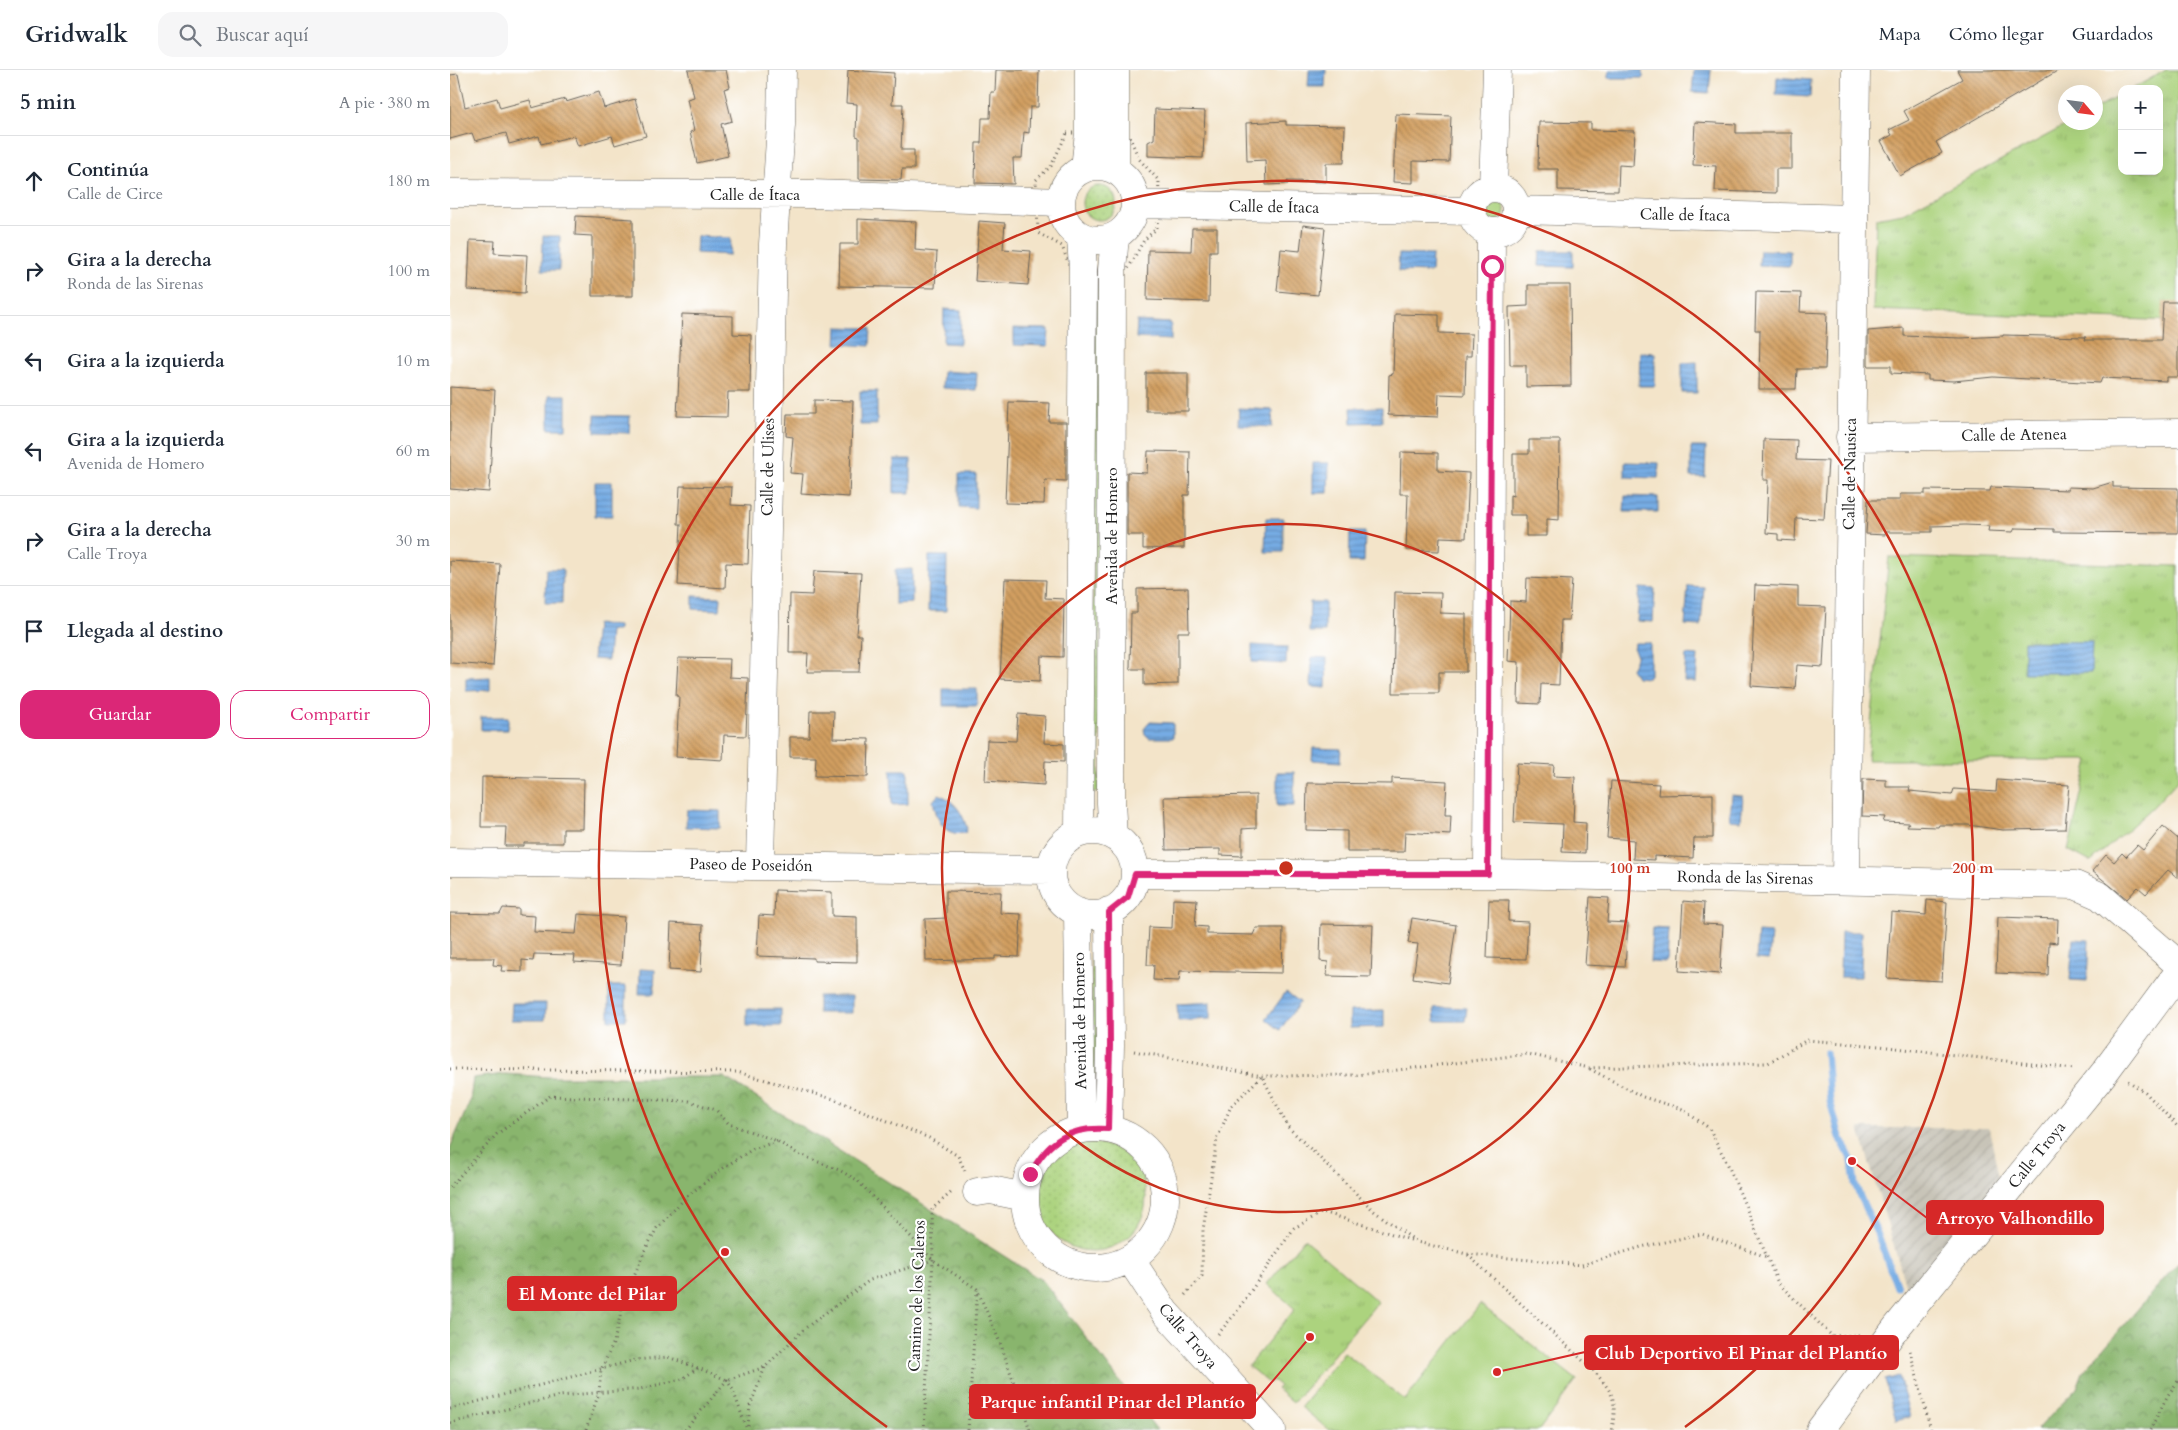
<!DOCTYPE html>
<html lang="es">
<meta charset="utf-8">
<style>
:root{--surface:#fff;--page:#f6f6f7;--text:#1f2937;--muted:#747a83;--line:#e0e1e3;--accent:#db2777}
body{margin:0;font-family:Cardo,serif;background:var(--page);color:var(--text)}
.controls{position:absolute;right:15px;top:15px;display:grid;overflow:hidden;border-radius:10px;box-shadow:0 5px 20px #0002}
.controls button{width:45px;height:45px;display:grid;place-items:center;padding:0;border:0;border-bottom:1px solid var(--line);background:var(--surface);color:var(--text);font:25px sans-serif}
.compass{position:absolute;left:1608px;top:15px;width:45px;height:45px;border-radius:50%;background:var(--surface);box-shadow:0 5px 20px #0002;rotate:118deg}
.stop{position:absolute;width:15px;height:15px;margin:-11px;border:4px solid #db2777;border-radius:50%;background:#fff}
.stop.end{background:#db2777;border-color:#fff;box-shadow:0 1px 5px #0008}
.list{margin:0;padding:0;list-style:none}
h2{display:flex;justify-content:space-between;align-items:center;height:65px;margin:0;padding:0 20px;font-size:21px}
h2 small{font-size:16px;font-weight:400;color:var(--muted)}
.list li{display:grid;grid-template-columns:32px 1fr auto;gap:15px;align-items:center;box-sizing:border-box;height:90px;padding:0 20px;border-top:1px solid var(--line)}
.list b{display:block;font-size:19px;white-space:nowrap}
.list p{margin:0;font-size:16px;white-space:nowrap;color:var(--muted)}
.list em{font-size:16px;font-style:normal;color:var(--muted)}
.actions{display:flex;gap:10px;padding:15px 20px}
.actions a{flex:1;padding:11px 0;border:1px solid var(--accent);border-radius:15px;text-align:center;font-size:18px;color:var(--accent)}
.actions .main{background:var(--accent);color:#fff}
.icon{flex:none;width:28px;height:28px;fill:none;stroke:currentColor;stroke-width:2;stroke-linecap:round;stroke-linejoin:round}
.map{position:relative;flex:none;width:1728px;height:1360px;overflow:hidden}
header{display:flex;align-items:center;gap:30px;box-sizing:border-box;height:70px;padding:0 25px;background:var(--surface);border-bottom:1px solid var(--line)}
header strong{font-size:24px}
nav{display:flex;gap:28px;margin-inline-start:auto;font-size:18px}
.search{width:350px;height:45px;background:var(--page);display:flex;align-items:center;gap:12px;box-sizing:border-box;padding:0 18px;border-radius:15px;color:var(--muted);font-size:19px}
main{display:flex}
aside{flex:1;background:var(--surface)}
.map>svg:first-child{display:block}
</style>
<header>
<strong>Gridwalk</strong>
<div class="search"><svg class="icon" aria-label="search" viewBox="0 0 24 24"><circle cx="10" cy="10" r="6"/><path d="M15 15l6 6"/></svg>Buscar aquí</div>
<nav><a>Mapa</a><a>Cómo llegar</a><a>Guardados</a></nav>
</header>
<main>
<aside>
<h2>5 min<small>A pie · 380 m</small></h2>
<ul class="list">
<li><svg class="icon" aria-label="ahead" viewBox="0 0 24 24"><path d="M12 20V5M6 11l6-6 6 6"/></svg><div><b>Continúa</b><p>Calle de Circe</p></div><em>180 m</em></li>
<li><svg class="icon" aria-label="right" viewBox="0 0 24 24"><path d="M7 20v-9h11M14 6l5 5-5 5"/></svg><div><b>Gira a la derecha</b><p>Ronda de las Sirenas</p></div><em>100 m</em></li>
<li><svg class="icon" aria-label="left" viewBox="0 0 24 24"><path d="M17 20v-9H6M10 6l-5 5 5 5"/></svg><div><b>Gira a la izquierda</b></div><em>10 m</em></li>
<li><svg class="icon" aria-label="left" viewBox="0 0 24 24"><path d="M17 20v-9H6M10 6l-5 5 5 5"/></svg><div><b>Gira a la izquierda</b><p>Avenida de Homero</p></div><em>60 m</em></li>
<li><svg class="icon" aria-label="right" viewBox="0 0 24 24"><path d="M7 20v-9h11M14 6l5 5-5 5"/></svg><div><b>Gira a la derecha</b><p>Calle Troya</p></div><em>30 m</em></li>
<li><svg class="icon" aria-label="arrive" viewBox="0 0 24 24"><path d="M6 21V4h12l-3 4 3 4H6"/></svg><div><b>Llegada al destino</b></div></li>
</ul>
<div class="actions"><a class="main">Guardar</a><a>Compartir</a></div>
</aside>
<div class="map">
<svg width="1728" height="1360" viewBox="0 0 1728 1360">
<defs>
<pattern id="industrial-furrows" width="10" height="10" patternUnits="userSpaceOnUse" patternTransform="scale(1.25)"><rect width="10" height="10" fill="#c8c4b8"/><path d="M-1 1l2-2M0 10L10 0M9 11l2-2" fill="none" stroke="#aba89e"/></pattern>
<pattern id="grass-dots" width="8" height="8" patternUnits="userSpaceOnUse" patternTransform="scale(1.25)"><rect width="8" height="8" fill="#acd37e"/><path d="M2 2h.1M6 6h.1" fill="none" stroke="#93b56c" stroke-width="1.8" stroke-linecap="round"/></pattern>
<pattern id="forest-crowns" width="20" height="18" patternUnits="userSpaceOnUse" patternTransform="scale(1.25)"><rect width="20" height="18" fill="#89b56d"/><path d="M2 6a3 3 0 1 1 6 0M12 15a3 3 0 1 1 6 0" fill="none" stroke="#6f9259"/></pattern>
<pattern id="park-tufts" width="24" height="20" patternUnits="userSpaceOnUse" patternTransform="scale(1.25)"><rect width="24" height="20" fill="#acd37e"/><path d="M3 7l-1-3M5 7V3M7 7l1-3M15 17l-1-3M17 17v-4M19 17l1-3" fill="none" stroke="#93b56c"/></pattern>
<pattern id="water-rules" width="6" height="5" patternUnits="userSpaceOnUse" patternTransform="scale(1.25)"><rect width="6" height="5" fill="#76ace4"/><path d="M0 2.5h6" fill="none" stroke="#608bb8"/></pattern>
<pattern id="building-back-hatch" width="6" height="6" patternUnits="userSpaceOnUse" patternTransform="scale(1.25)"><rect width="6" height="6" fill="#d29f60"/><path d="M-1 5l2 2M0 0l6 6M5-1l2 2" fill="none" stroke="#aa814e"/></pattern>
</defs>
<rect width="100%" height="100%" fill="#fff"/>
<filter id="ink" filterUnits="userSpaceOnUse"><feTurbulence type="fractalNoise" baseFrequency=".02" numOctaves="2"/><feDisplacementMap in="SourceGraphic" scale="10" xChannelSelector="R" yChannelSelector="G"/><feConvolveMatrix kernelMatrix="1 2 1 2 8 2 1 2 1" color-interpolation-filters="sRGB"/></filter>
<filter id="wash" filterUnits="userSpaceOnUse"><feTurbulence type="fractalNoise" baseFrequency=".0096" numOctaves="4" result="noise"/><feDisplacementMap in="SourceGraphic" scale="20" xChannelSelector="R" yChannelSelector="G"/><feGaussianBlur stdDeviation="1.12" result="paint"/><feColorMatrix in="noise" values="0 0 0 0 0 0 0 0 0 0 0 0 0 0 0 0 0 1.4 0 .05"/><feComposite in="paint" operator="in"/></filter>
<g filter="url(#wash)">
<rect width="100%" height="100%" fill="#f3e4c9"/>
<path fill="url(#industrial-furrows)" d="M1409,1058H1539L1550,1113L1458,1224Z"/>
<path fill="url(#grass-dots)" stroke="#64784d" d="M632 133a17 17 0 1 1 34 0a17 17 0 1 1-34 0Z
M645,215H652L649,722H642Z
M641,867L645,868L648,871L647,1042L643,1041Z
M588 1127a54 54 0 1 1 108 0a54 54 0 1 1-108 0Z"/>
<path fill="url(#forest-crowns)" stroke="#526844" d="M55,1004L99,1007H274L593,1211L707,1360H0V1078L20,1031L23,1008Z
M1728,1193V1360H1587L1627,1318L1633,1302Z"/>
<path fill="url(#park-tufts)" stroke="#64784d" d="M1716,0H1728V251L1423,240L1426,148L1453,143L1620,53L1646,52V39L1672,24V101H1709V19H1682Z
M1439,487L1728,496V710L1702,738L1641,792L1618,780L1639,690H1417Z
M854,1169L928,1232L843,1333L827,1319L830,1316L823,1310L819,1313L798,1296L845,1239L817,1214Z"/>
<path fill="#acd37e" stroke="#64784d" d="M1031 140a12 12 0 1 1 24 0a12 12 0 1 1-24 0Z
M1030,1234L1127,1310L1089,1360H879L851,1337L894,1282L955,1330Z"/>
<path fill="url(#water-rules)" stroke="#496480" d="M859,0H876L875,17H858Z
M1159,0H1193V8H1159Z
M1244,0H1261L1259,23L1242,22Z
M1327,7L1361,10L1360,27L1326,25Z
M93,166H110L109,200H92Z
M247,166L281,168L280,185L246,183Z
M1310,180L1340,181V196L1309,195Z
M1090,181H1123V197L1089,196Z
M949,184L982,185L981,202L948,201Z
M494,239L511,240L510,274L493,273Z
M687,251L721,253V270L686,268Z
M387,257L421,258L420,276L386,274Z
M564,258L599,259L598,276L564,275Z
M1190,282L1205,283V316H1189Z
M1247,292V323H1232V293Z
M493,301L527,303L526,320L492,318Z
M410,321H427V355H410Z
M99,325H116V359H99Z
M932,337V352L902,353L901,338Z
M789,338L823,340L822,357L788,355Z
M145,345L180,346L179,363L145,362Z
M1241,377H1256L1255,407H1241Z
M444,389H461V423H444Z
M1175,392L1209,393L1208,408L1175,407Z
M863,393H879L878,423H863Z
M509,404H526V438L509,437Z
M145,412H162V446H145Z
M1175,426L1208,427V442H1174Z
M816,448H833V482H815Z
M900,462H915L914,492H899Z
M479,486H497L496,541H478Z
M96,499H113L112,533H95Z
M462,499V533L445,534V500Z
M1238,516L1254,517L1251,556L1235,555Z
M1190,518L1205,519L1203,552L1187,551Z
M243,526L271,527L270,540L243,539Z
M860,532H875V562H859Z
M146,554L168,556V561H160L158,590L143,589Z
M1574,571L1642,572L1641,603H1574Z
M1185,573H1200V606L1198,608L1186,607L1181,599L1187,585L1183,578Z
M802,575L837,577L836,594L802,592Z
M1236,585L1248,586L1246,612L1234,611Z
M862,587L877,588L876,618L861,617Z
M40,607V620L16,621V608Z
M493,619H527V636H493Z
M31,647H58V660H31Z
M700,652L723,653V668H699L695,664L694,659Z
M863,678L891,679L890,692L862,690Z
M441,700H458V734L442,735Z
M827,702H844V736H827Z
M489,724C505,731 513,743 517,759L515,763C493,767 487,749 483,731Z
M1281,725L1293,726L1291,751L1279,750Z
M237,740L270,741V758L236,757Z
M1202,858L1219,859L1217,893L1200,892Z
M1308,862L1321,863L1319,890L1306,889Z
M1391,862H1412L1411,907H1390Z
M1623,869L1639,870L1637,911L1620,910Z
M190,899L205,900L204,924H189Z
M159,916H176V950H159Z
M836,922L850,932L830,960L816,949Z
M368,926H402V943H368Z
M761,932V949L728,951L727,934Z
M62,933H96L95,950H61Z
M995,937L1017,938L1015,951H985L984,938Z
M297,939H331V956H297Z
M934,940V957L900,958V941Z
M1449,1306L1460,1347L1446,1351L1435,1310Z"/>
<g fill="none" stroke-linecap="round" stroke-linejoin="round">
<path stroke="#76ace4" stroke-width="7" d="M1376,983L1380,1031L1390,1067L1402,1091L1405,1114L1411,1129L1427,1163L1447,1217"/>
</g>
<g id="blocks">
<path fill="url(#building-back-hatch)" d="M238,0H276L280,17L274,19L282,51L271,54L278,86L247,93L240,62L244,61L237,29L244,27Z
M398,0L444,3L442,34H453L451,80H464V99H452L451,110L409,109V67L406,66L407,34L396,33Z
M546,0H589L588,37H580L579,63L574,62L572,88H563L564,114L525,113L526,73H531L532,48H540L541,22H545Z
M1507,0H1609L1486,72L1492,83L1450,106L1431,71L1442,65L1439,60L1459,50L1454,41L1512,9Z
M8,4L15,37L47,28L50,38L80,30L82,38L115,29L116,32L149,22L154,38L185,29L196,66L165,75L162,66L128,76L124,66L91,74L89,66L59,74L56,63L25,71L22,63L0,69V5Z
M705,39L755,41L753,88L698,86V72L704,69Z
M946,44L1001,46L999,92L963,91V113L943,112Z
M836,51V55L895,56L894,93H876V112L837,111L838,114L816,115L815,90L797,91L796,53Z
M1089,52L1141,53V60L1185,61L1183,96L1169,95L1168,121L1108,120V99H1088Z
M1245,52L1286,54V63H1342V99H1326V123L1265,121L1266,96L1243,95Z
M126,146L183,149V226H142V166L125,165Z
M408,149L466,152L465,180L487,182L485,218L389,216L390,174H408Z
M529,151L555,153L553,179L581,181L578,215L525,211Z
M853,155L875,158L868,225L827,221L831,179L850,181Z
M742,158H767V181H760L759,232L697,230L698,180L741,181Z
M20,170L45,171L44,183L77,185L75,223L18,220Z
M1078,215H1120L1121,316L1076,317V295H1060L1059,237L1078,236Z
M1306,222L1351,223L1350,242L1377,243L1375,299H1347L1346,319H1309L1310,260H1305Z
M1713,232H1728V307H1716V311L1652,308L1650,313L1543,307L1504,311L1478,310V305L1441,303V296H1418V261L1454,258V266L1511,268L1553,266V265L1636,267L1635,270H1711Z
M232,244L283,246V264L301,265L300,322H278L277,347L227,346Z
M945,244L989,245V263L1022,264L1021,286H1016L1015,325L989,324L988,347L938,345L939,305L943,304Z
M696,303H738V341H696Z
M0,317L45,320L39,422L0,419Z
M364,330L403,331L399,427L351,424L353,404L340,403L343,367L336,366L337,344H364Z
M559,332L600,333L599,352H616V411L595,410L594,434L555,433Z
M1314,369L1347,370L1346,390L1378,391L1374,449L1346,448L1345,471L1328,470V464L1316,463L1318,410H1313Z
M1079,370H1110L1109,450L1097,449V466H1076V445H1060V425L1063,426V384H1079Z
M698,381L740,382L739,425H734V478L693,479V465H677V402L697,403Z
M951,382L988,383V401L1019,403L1016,468L990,467L989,481L956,480L958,424H950Z
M1663,412V417L1728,418V463L1604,462V459L1565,458L1563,462L1538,461L1539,456L1515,455L1482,456V462H1435V465L1416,464L1418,430H1450V424H1475V420L1540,421L1541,417L1618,420V417L1643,418Z
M230,416L282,417L281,435L300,436L298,494L276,493L275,518L228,515L231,454H228Z
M0,491L50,494L43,596L0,593Z
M364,501L411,503L407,565H411L409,602H357L358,583H339L340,524L362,525Z
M1077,508L1122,510L1119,550H1111L1109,615L1091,614L1090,634L1068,633L1069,592L1058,591L1060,531L1076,532Z
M555,509L596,510L595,528L614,529L613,587L591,586L590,611L550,609Z
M1305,515L1348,517V536L1376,537L1373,597L1347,595L1345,619L1301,616Z
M738,518L739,562H728V614L694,615V599H680L681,543H687V519Z
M945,522L991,523L990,543L1016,544V602H989V623H943Z
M228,588L280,589L279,607L298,608L296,666L274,665L273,690L226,687L229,626H226Z
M360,641H384L383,668L419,669L418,707L365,706L366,687H340V667H359Z
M568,644L595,646L594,673L614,674V692L595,691L594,715L535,711L537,670L566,671Z
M1067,693L1104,695L1103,706L1125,707L1123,752L1136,753L1135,783L1112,782L1113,754L1064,752Z
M32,707L134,709L133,759H113V773H74V776H55L56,757H31Z
M942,708L997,711L995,745H1001L1000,765L955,762L954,782H897V761L856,760L857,713L942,714Z
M1413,709L1436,710V717H1460L1459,721L1502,725L1504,719L1546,722L1547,710L1619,715L1615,759L1553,760L1518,755H1489L1488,757L1457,756L1459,753L1433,752L1435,747L1412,746Z
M1161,711L1209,714L1208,725L1263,724V768H1244L1243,788L1204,786V790L1183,789L1184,770L1157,768Z
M806,725V758L792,759V786L770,785V779L716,780L714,727Z
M1713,756L1728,769V808L1718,800L1696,824L1688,817L1677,829L1642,801L1656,785L1664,792L1672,783L1676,787L1687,775L1693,780Z
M325,820L382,822V846L407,847V892L364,891V888L307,886L309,845L324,846Z
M496,821L551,822L550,843L571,844L569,887L545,886V889L476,891L475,849L496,848Z
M1140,827L1159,828L1157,852L1178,853L1175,897L1135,895Z
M723,829L747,830L745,856L757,857V864L803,865L806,858H833L832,903L730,901L729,911L703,910L704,895H697L699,857L722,858Z
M1039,830H1059L1058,851L1078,852L1076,889L1037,888Z
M1477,830L1497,832L1492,911L1437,908L1441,842L1476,845Z
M1233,831L1254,833L1253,854L1273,855L1270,904L1229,901Z
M53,838L69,839V845L85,846L84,862L126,864L128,844L174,847L171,895L124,892L125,885L84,884L83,891L72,890V902L51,901L52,896L43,895L44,888H0V843L50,844Z
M1548,847L1608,849L1607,873L1599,872L1598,905L1546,903Z
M962,848L1006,855L998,913L963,908L968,874L958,873Z
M221,853L253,855L251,902L219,900Z
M871,854L923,855L921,907L877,906L878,892L870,891Z"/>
</g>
</g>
<g filter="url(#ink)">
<use href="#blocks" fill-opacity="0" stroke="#676259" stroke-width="1"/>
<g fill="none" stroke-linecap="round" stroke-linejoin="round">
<g stroke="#676259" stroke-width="29">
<path id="minor" d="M665,0V99
M611 133a37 37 0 1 1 74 0a37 37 0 1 1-74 0Z
M635,98L639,63V0
M1022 140a22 22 0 1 1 44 0a22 22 0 1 1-44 0Z
M1043,118L1047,0
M0,123L362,124L611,132
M685,134L1022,141
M1067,140L1404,149
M1400,367L1728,363
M601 803a42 42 0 1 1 84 0a42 42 0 1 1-84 0Z
M629,763L633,200L631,166
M663,766L661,733L662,200L665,166
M0,792L601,800
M310,795L323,174L331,55L332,0
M685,804H1038L1625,815L1650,826L1728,894
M1038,804L1041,162
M1396,809L1406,0
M628,842L631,1059
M575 1128a70 70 0 1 1 140 0a70 70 0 1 1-140 0Z
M658,1059L660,976L659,841
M527,1122L541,1120L575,1127
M680,1189L715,1242L822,1360
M1370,1360L1446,1258L1654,1003L1728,903"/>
</g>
<path stroke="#676259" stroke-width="3" stroke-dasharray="1 4" stroke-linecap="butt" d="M617,63H678L689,89L709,111L707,158L694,170L678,199L621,200L612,176L588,163L586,110L601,96Z
M684,981L812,1006L907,1005L1078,984L1139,998L1318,993L1357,970L1429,976L1624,999
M0,999L287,1002L384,1029L479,1068L508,1086L515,1101
M1140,999L1193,1027L1232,1039L1259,1058L1278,1095L1328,1213L1382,1266L1409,1265
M1678,1011L1695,1022L1728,1057
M0,1117L47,1064L100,1026L239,1031L266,1040L279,1054L327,1071L348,1084L389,1100L407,1110L483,1190L527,1219L551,1275L580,1360
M1018,1185L1143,1300C1164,1324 1167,1328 1162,1360
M735,1225L752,1206L753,1160L767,1069L781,1036L812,1006L838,1057L924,1141L967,1172L1017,1184L1132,1195L1191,1177L1252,1164L1317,1187
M768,1264L785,1244L844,1158L873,1142L964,1171
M1382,1266L1385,1298
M1460,1281L1481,1360
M0,1339L185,1290L218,1287L248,1298
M0,1353L110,1326L190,1319L232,1309L248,1298L277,1310L315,1297L354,1259L420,1210L483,1190
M298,1356L300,1336L315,1297
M136,1360L149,1323L151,1300L164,1272L174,1229L195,1180L207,1158L236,1127L276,1096L303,1079L327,1071
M235,1360L277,1310L283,1320L297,1360
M474,1360L483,1190L482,1139L503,1121
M518,1360L527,1220
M1700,1360L1718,1325L1728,1311"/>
<use href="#minor" stroke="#fff" stroke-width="28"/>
</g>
</g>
<g fill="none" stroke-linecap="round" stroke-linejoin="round" filter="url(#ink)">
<path stroke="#db2777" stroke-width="6" d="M580,1104C598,1071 619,1056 658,1059L660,976L659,842L678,827L685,804H1038L1042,196"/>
</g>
<g fill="none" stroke="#c8321e" stroke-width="2.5">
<circle cx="836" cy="798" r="344"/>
<path d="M437 1357A687 687 0 1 1 1235 1357"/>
</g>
<g text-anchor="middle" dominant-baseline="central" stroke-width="4.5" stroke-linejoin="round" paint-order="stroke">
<g font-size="16" fill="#1c1c1c" stroke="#fff">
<text x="305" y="125">Calle de Ítaca</text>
<text transform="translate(824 137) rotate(1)">Calle de Ítaca</text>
<text transform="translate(1235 145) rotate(1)">Calle de Ítaca</text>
<text transform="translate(1564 365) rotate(-1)">Calle de Atenea</text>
<text transform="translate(318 397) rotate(-89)">Calle de Ulises</text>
<text transform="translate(1400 404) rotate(-89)">Calle de Nausica</text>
<text transform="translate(662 466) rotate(-90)">Avenida de Homero</text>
<text transform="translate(301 795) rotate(1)">Paseo de Poseidón</text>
<text transform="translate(1295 808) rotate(1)">Ronda de las Sirenas</text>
<text transform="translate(630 951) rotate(-91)">Avenida de Homero</text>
<text transform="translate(1587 1085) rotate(-51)">Calle Troya</text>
<text transform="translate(467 1226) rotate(-88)">Camino de los Caleros</text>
<text transform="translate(738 1266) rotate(49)">Calle Troya</text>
</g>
</g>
<circle cx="836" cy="798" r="8" fill="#c8321e" stroke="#fff" stroke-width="2.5"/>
<g font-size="15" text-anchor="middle" font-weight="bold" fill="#c8321e" stroke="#fff" stroke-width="4.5" stroke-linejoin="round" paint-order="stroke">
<text x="1180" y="803">100 m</text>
<text x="1523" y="803">200 m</text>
</g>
<path fill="none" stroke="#d62828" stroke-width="2" d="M1402 1091L1477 1148M275 1182L226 1224M1047 1302L1135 1282M860 1267L805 1332"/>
<g fill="#d62828" stroke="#fff" stroke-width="2">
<circle cx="1402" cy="1091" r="5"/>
<circle cx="275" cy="1182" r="5"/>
<circle cx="1047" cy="1302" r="5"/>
<circle cx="860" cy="1267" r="5"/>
</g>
<g fill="#d62828" stroke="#d62828" stroke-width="2">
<rect x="1477" y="1131" width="176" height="33" rx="5"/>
<rect x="58" y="1207" width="168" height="33" rx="5"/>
<rect x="1135" y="1266" width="313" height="33" rx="5"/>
<rect x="520" y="1315" width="285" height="33" rx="5"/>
</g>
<g font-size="18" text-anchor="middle" font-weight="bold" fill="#fff">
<text x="1565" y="1154">Arroyo Valhondillo</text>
<text x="142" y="1230">El Monte del Pilar</text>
<text x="1291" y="1289">Club Deportivo El Pinar del Plantío</text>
<text x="663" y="1338">Parque infantil Pinar del Plantío</text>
</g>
</svg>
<div class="controls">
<button>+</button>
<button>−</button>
</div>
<svg class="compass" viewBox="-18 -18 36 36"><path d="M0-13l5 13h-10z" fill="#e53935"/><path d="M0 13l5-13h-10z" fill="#747a83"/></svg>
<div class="stop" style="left:1042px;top:196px"></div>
<div class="stop end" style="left:580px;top:1104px"></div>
</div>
</main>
